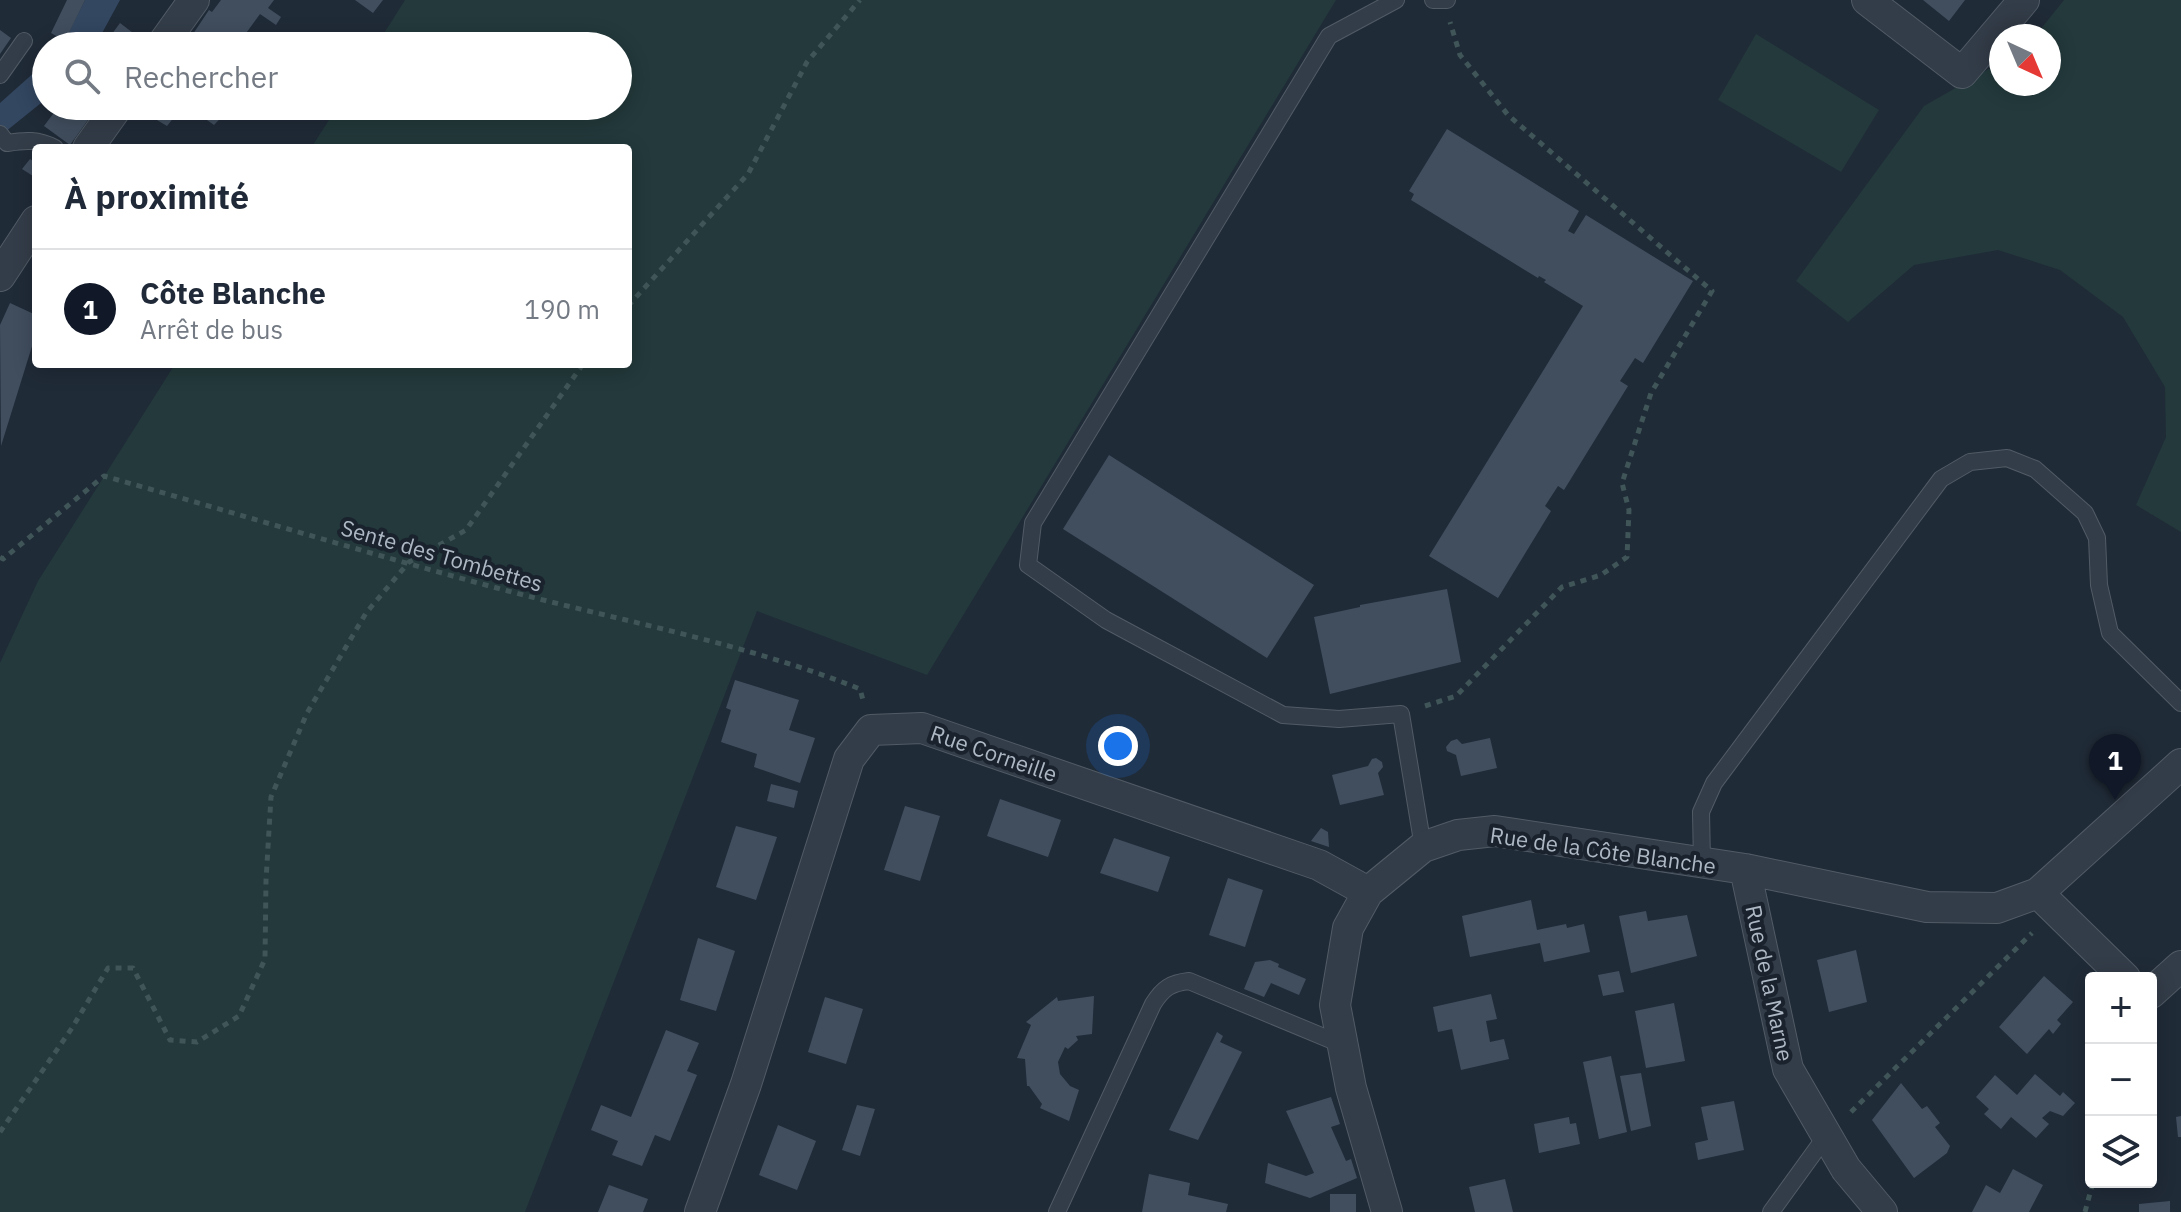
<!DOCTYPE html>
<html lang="fr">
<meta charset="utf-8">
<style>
:root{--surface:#fff;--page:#f2f2f3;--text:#1f2937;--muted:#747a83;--line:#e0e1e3;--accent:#111827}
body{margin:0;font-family:"IBM Plex Sans",sans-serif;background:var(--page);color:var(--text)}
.controls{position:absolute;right:24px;bottom:24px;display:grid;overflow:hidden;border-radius:8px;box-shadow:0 4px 20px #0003}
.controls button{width:72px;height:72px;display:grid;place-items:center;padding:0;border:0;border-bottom:2px solid var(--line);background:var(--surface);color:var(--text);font:40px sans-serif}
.compass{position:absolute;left:1989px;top:24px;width:72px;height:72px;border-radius:50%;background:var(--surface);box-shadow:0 4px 20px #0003;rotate:136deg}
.you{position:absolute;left:1118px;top:746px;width:28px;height:28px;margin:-20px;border:6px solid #fff;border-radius:50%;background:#1a73e8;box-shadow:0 0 0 12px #1a73e833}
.badge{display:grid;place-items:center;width:52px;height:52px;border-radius:50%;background:var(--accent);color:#fff;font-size:26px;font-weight:700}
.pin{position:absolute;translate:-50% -66px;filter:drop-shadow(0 2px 4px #0008)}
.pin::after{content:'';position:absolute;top:42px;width:28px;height:24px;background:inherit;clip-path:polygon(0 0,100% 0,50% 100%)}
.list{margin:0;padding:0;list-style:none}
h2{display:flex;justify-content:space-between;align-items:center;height:104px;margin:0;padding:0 32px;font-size:34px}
h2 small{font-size:26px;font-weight:400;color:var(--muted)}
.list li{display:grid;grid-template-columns:52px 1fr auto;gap:24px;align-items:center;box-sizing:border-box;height:120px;padding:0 32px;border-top:2px solid var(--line)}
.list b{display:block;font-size:30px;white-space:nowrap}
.list p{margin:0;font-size:26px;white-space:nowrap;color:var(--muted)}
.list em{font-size:26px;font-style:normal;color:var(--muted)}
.icon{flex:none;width:44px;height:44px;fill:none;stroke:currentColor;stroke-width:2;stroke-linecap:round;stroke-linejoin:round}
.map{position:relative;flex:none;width:2181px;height:1212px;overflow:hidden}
.search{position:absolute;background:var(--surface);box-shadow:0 4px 20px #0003;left:32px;top:32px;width:600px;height:88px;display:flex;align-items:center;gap:20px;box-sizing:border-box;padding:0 28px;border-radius:44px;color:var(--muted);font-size:30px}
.panel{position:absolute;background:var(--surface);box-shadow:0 4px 20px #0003;left:32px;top:144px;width:600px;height:224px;border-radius:8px}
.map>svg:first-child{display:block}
</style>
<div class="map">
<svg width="2181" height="1212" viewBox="0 0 2181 1212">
<rect width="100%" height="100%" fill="#202b38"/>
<path fill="#23393b" d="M405,0H1336L927,675L757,611L525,1212H0V663L38,581L175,364H628V148H311L338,106H618V46H376Z
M2064,0H2181V532L2136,505L2166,437L2165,387L2123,317L2060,270L1998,250L1914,265L1848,322L1796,281L1924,106L2001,62V84H2049V36H2035Z
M1756,34L1879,110L1841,172L1718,100Z"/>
<path fill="#334761" d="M85,0H120L95,46H62Z
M46,62V99L0,136V103Z"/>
<path fill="#414e5e" d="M67,0H85L65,41L51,33Z
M221,0H274L268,8L281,17L276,25L260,14L244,36L247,38L242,46H185L209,10L212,12Z
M355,0H383L373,13Z
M1923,0H1965L1949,21Z
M120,23L145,42L142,46H103Z
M0,30L11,38L0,54Z
M59,106H98L70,145L44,126Z
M144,106H201L193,118L179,111L167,126L140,110Z
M213,106H232L214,125L204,118Z
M1447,129L1579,211L1568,231L1574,234L1586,215L1693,281L1643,363L1635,358L1620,381L1628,386L1564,490L1558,486L1545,506L1551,511L1498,598L1429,556L1583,306L1544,282L1546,280L1539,276L1538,278L1411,200L1414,194L1409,191Z
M30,159L36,163V178L22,169Z
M10,303L36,315V344L33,343L1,446L0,325Z
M1109,455L1314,585L1267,658L1063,529Z
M1447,589L1461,662L1330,694L1314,617L1360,607V605Z
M735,680L799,700L789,730L815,738L800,783L754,767L757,754L721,742L731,710L726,708Z
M1490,738L1497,768L1461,776L1456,755L1447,751L1446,747L1451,741L1457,739L1462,744Z
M1376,758L1382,762L1383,767L1378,773L1384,795L1340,805L1332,775L1368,766L1372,759Z
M771,784L798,791L794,808L767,801Z
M1000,799L1061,820L1048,857L987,836Z
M905,806L940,816L920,881L884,870Z
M736,826L777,837L756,900L716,887Z
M1321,828L1328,832L1329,847L1311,841Z
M1114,838L1170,857L1158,892L1100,873Z
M1228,878L1263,890L1245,947L1209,935Z
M1531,900L1537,930L1566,924L1567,928L1584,924L1590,952L1544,962L1540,943L1470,957L1462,916Z
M1646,911L1648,921L1687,915L1697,956L1631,973L1619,916Z
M698,938L735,951L716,1011L680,1000Z
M1856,950L1867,1002L1829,1012L1817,960Z
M1270,960L1279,964L1278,967L1306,979L1299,995L1271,983L1264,997L1244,989L1255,962Z
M1619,971L1624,992L1603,996L1598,975Z
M2044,976L2073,1002L2057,1020L2061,1024L2053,1034L2049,1029L2027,1054L1999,1027Z
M1491,994L1497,1019L1486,1021L1490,1042L1504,1039L1509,1059L1461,1070L1452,1029L1438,1032L1433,1007Z
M1094,996L1092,1034L1076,1036L1078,1040L1068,1049L1065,1047L1058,1062L1060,1074L1070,1086L1079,1090L1069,1121L1040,1108L1042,1104L1029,1086H1027L1025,1059L1017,1058L1031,1025L1026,1022L1057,997L1058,1001Z
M825,997L863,1009L846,1064L808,1052Z
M1674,1003L1685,1061L1646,1068L1635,1011Z
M666,1030L699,1043L687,1071L697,1075L670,1141L655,1135L642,1166L612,1155L618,1141L591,1130L601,1105L631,1117Z
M1217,1032L1223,1036L1220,1042L1242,1052L1198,1140L1169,1130Z
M1611,1056L1627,1132L1599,1139L1583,1062Z
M1641,1073L1651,1126L1631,1131L1620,1076Z
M2035,1074L2060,1096L2063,1092L2075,1103L2063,1116L2050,1111L2042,1118L2049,1124L2036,1138L2011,1117L2001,1129L1984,1114L1989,1109L1976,1097L1995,1075L2017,1095Z
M1901,1083L1922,1109L1927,1106L1940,1123L1935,1127L1950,1146L1947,1153L1914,1178L1872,1120Z
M1331,1097L1340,1124L1331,1127L1346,1161L1351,1159L1357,1178L1310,1198L1265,1183L1268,1163L1306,1176L1314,1173L1286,1111Z
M1734,1101L1744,1150L1698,1160L1695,1143L1708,1140L1701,1107Z
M857,1105L875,1109L860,1156L842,1150Z
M2181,1116V1137H2178L2176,1117Z
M1569,1117L1570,1124L1576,1123L1580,1144L1539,1153L1534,1124Z
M778,1125L816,1141L797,1190L759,1175Z
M2013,1169L2043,1185L2029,1212H1972L1986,1185L2000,1193Z
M1149,1174L1190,1183L1188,1195L1228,1204L1226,1212H1142Z
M1505,1179L1513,1212H1475L1469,1187Z
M609,1185L648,1199L643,1212H598Z
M1330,1194H1356V1212H1330Z
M2170,1201V1212H2139V1204Z"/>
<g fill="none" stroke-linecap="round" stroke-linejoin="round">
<g stroke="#515b66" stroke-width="18">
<path id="lane" d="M1396,0L1329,36L1033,523L1028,565L1106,620L1283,715L1339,719L1401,714L1423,847
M1433,0H1447
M0,75L24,41
M0,134L7,143C25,140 38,139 55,148
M1702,863L1701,812L1714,783L1941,479L1970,462L2007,458L2035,469L2085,513L2097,538L2099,585L2110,633L2181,703
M1057,1212L1153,1004C1163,988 1171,983 1189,981L1343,1045
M1771,1212L1826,1136"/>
</g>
<g stroke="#515b66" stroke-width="32">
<path id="street" d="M1867,0L1962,73L2024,0
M161,46L194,0
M88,148L118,106
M0,276L36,221
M1745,869L1788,1069L1846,1169L1882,1212
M2038,893L2125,978
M2151,993L2181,966
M700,1212L746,1084L849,759L871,730L922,728L1319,865L1368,892
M1387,1212L1351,1088L1335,1005L1348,928L1368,892L1423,847L1458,835L1495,831L1745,869L1927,907L1997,908L2038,893L2181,764"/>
</g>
<path stroke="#3f5557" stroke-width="5" stroke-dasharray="6 6" stroke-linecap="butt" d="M628,306L748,174L807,62L860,0
M0,557L3,559L104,476C239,514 373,555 508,591C626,622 747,644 860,689L863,700
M1425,706L1456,696L1562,587L1601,575L1627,557L1629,510L1622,483L1651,393L1712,291L1508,115L1460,55L1450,22
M1851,1112L2032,933
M0,1132L72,1028L108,968H133L170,1040L197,1042L239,1016L265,959L266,880L271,797L307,713L366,613L409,562L466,530L583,364
M2085,1212L2093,1182"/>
<use href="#lane" stroke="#333d49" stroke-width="16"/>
<use href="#street" stroke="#333d49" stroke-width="30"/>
</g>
<g text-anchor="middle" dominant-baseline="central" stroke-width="8" stroke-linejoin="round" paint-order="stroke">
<g font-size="22" fill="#aeb8c5" stroke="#19222d">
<text transform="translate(442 555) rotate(16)">Sente des Tombettes</text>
<text transform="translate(994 753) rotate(19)">Rue Corneille</text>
<text transform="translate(1603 850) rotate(8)">Rue de la Côte Blanche</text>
<text transform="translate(1770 983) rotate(78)">Rue de la Marne</text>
</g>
</g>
</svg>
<div class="controls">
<button>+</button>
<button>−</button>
<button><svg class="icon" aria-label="layers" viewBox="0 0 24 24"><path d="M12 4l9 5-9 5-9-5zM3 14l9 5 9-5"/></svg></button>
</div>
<svg class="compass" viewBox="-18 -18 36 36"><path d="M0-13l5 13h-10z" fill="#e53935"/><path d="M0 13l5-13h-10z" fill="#747a83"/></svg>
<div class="you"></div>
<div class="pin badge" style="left:2115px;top:800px">1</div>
<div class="search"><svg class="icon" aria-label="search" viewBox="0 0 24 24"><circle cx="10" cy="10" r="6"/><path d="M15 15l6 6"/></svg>Rechercher</div>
<section class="panel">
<h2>À proximité<small></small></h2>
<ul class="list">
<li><span class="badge">1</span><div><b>Côte Blanche</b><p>Arrêt de bus</p></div><em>190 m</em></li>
</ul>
</section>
</div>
